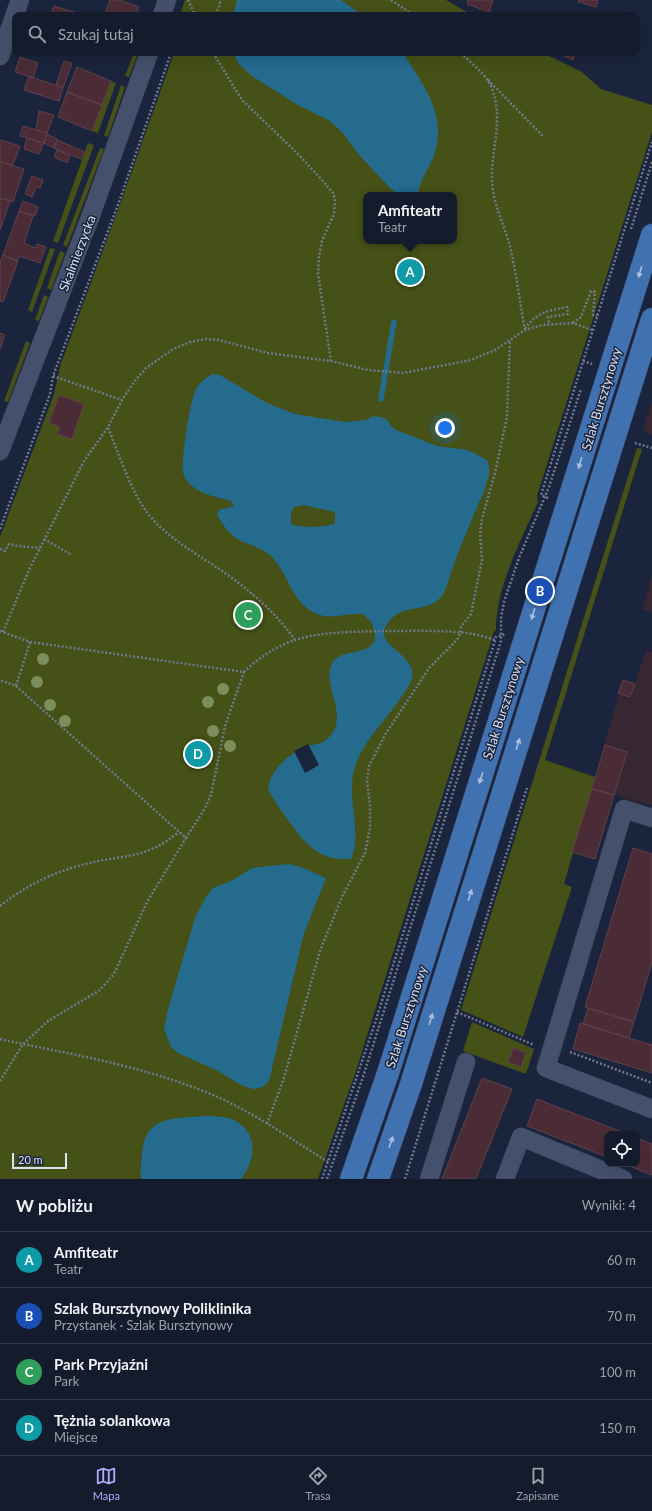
<!DOCTYPE html>
<html lang="pl">
<meta charset="utf-8">
<style>
:root{--surface:#141b2d;--page:#212839;--text:#f1f3f6;--muted:#9da1aa;--line:#333949;--accent:#adaffb}
body{margin:0;font-family:Lato,sans-serif;background:var(--page);color:var(--text)}
.controls{position:absolute;right:12px;bottom:12px;display:grid;overflow:hidden;border-radius:8px;box-shadow:0 4px 16px #0002}
.controls button{width:36px;height:36px;display:grid;place-items:center;padding:0;border:0;border-bottom:1px solid var(--line);background:var(--surface);color:var(--text);font:20px sans-serif}
.scale{position:absolute;left:12px;bottom:10px;width:55px;box-sizing:border-box;padding-left:4px;border:2px solid #dae2f2;border-top:0;font-size:11px;line-height:14px;white-space:nowrap;color:#dae2f2;-webkit-text-stroke:3px #1a243c;paint-order:stroke}
.you{position:absolute;left:445px;top:428px;width:14px;height:14px;margin:-10px;border:3px solid #fff;border-radius:50%;background:#1a73e8;box-shadow:0 0 0 6px #1a73e833}
.badge{display:grid;place-items:center;width:26px;height:26px;border-radius:50%;background:var(--accent);color:#fff;font-size:13px;font-weight:700}
.pin{position:absolute;translate:-50% -50%;border:2px solid #fff;box-shadow:0 1px 4px #0006}
.popup{position:absolute;left:363px;top:192px;width:94px;height:52px;box-sizing:border-box;display:grid;place-content:center;border-radius:8px;background:var(--surface);filter:drop-shadow(0 1px 3px #0005);font-size:13px;white-space:nowrap;color:var(--muted)}
.popup b{font-size:15px;color:var(--text)}
.popup::after{content:'';position:absolute;left:50%;top:100%;margin-left:-8px;border:8px solid transparent;border-top-color:var(--surface)}
.list{margin:0;padding:0;list-style:none}
h2{display:flex;justify-content:space-between;align-items:center;height:52px;margin:0;padding:0 16px;font-size:17px}
h2 small{font-size:13px;font-weight:400;color:var(--muted)}
.list li{display:grid;grid-template-columns:26px 1fr auto;gap:12px;align-items:center;box-sizing:border-box;height:56px;padding:0 16px;border-top:1px solid var(--line)}
.list b{display:block;font-size:15px;white-space:nowrap}
.list p{margin:0;font-size:13px;white-space:nowrap;color:var(--muted)}
.list em{font-size:13px;font-style:normal;color:var(--muted)}
.icon{flex:none;width:22px;height:22px;fill:none;stroke:currentColor;stroke-width:2;stroke-linecap:round;stroke-linejoin:round}
.map{position:relative;flex:none;width:652px;height:1179px;overflow:hidden}
.search{position:absolute;background:var(--surface);box-shadow:0 4px 16px #0002;left:12px;right:12px;top:12px;height:44px;display:flex;align-items:center;gap:10px;box-sizing:border-box;padding:0 14px;border-radius:8px;color:var(--muted);font-size:15px}
.sheet{height:276px;background:var(--surface)}
nav{display:flex;justify-content:space-around;align-items:center;box-sizing:border-box;height:56px;border-top:1px solid var(--line);background:var(--surface);font-size:11px;color:var(--muted)}
nav a{display:grid;justify-items:center;gap:2px}
nav .on{color:var(--accent)}
.map>svg:first-child{display:block}
</style>
<div class="map">
<svg width="652" height="1179" viewBox="0 0 652 1179">
<rect width="100%" height="100%" fill="#1a243c"/>
<path fill="#362732" d="M652,401V435L643,429Z
M652,576V612L642,610Z
M646,650L652,652V806L592,789L623,680L635,684Z"/>
<path fill="#455117" fill-rule="evenodd" d="M185,0H446L472,15H180Z
M134,53H138L129,77L125,76Z
M174,53H543L582,72L601,89L652,105V132L537,496L538,502C521,540 496,587 496,630L494,632L355,1074L318,1179H0V537L54,394L60,366L122,199ZM366,195H454V241H366Z
M111,81L116,83L98,133L92,131Z
M121,85L125,87L108,137L104,136Z
M88,143L94,145L58,243L53,241Z
M100,148L104,149L67,247L63,245Z
M50,248L55,249L32,312L28,310Z
M60,251L65,253L51,290L47,288Z
M44,295L48,297L39,321L35,320Z
M26,341L30,343L8,402L4,401Z
M637,448L642,449L545,760L595,777L564,884L572,887L523,1037L461,1010Z
M472,1022L534,1049L526,1074L463,1051Z"/>
<path fill="#246b8e" fill-rule="evenodd" d="M237,0H341L362,15H233Z
M233,53H403C424,87 449,115 433,158C427,172 420,179 418,195H399L391,189L360,156L342,132L330,121L296,104L252,76L239,64Z
M212,374L220,375L267,403L295,414L345,422L367,420L373,416L385,418L394,429L437,446L468,450L487,460C490,468 490,473 487,481C485,491 479,502 475,512C466,533 457,554 450,576C447,584 445,595 438,600C421,614 400,602 386,626C374,646 418,655 412,678C410,685 404,693 400,699C384,723 358,746 353,775C348,802 362,835 351,859C318,861 306,844 288,820C281,810 273,800 268,788C271,769 290,752 309,746C318,743 324,744 330,736C350,713 319,682 333,662C340,651 358,654 369,647C371,646 374,642 375,640C375,628 373,622 363,614C350,613 337,618 324,616C293,610 290,575 271,556C263,548 252,546 241,541C230,536 223,525 217,515L219,510L234,506L231,501C217,497 197,494 187,481C186,479 184,475 183,473C181,459 190,404 195,391C198,383 206,378 212,374ZM303,505L335,512V524C320,527 306,529 291,524V513L294,507Z
M288,864L301,867L326,878L304,933L269,1081L263,1087L254,1089L243,1086L216,1070L178,1053L171,1047L164,1029L168,1009L195,918L206,897L213,888L233,880L252,868Z
M203,1116C213,1116 225,1116 234,1120C259,1133 256,1160 241,1179H141C140,1171 141,1163 142,1154C145,1116 171,1119 203,1116Z"/>
<path fill="#1a243c" d="M308,744L319,765L305,773L294,751Z"/>
<g fill="none" stroke-linecap="round" stroke-linejoin="round">
<path stroke="#246b8e" stroke-width="5.5" d="M381,399L394,322"/>
</g>
<path fill="#4b2c36" stroke="#61404b" d="M110,0H120L139,7L136,15H104Z
M468,0H493L489,12L467,4Z
M579,0H598L596,7L578,2Z
M54,6L84,15H50Z
M87,53H101L100,56Z
M558,53H576L573,60Z
M20,57L38,63L33,78L15,72Z
M64,61L72,63L63,88L56,85Z
M77,67L111,81L102,105L67,92Z
M29,76L63,88L59,101L24,90Z
M67,92L102,105L92,131L58,117Z
M39,111L54,115L47,133L36,130Z
M23,126L47,133L44,143L20,136Z
M47,134L57,139L54,148L44,143Z
M27,138L44,143L39,154L24,149Z
M0,140L20,146L13,165L0,162Z
M57,140L85,152L81,159L54,148Z
M57,150L70,156L67,163L54,157Z
M0,162L24,169L13,202L0,198Z
M32,176L43,180L40,188L36,187L32,197L25,194Z
M0,198L10,201L0,230Z
M23,201L38,207L35,216L19,211Z
M19,211L33,216L24,243L35,248L37,244L46,247L40,263L19,256L17,261L3,255Z
M3,255L18,261L3,302L0,301V262Z
M0,333L5,335L0,349Z
M59,395L84,404L72,439L57,434L60,427L49,423Z
M623,680L635,684L630,697L618,693Z
M605,745L627,752L614,795L592,789Z
M592,789L614,795L595,859L572,852Z
M633,848L652,854V962L634,1022L585,1007Z
M588,1008L634,1022L629,1038L583,1024Z
M580,1023L652,1045V1073L573,1049Z
M513,1048L526,1053L521,1067L508,1062Z
M482,1078L512,1089L476,1179H442Z
M537,1099L627,1134H607V1157L527,1126Z
M637,1138L652,1144V1175L624,1164H637Z"/>
<g fill="none" stroke-linecap="round" stroke-linejoin="round">
<g stroke="#383f54" stroke-width="19">
<path id="minor" d="M162,15L167,0
M0,56L20,0
M0,451L91,215L149,53
M652,818L624,809L546,1068L652,1109
M429,1179L466,1062
M505,1179L521,1137L623,1179"/>
</g>
<g stroke="#383f54" stroke-width="23">
<path id="major" d="M351,1179L388,1073L652,235
M378,1179L411,1084L652,319"/>
</g>
<path stroke="#70798e" stroke-width="2.5" stroke-dasharray="2 2" stroke-linecap="butt" d="M188,0L195,15
M391,0L413,15
M216,15L221,0
M213,53L242,100L299,155L323,181L333,193L335,200L334,214L322,241L319,256L318,274L331,361
M461,53C469,61 480,70 487,79C510,116 485,157 494,196C498,215 507,232 511,251C517,277 520,304 525,330
M488,80L544,137
M631,229L652,162
M573,323L581,317L591,291L595,292L593,315L597,316
M525,329C536,312 548,311 567,307L568,314L548,317L549,324
M583,361L592,364
M53,376L122,400
M108,428C119,454 132,495 150,516C170,540 199,555 225,573C252,592 276,613 295,640
M635,443L652,448
M548,498L541,495L652,142
M0,529L50,394L53,376L119,202L171,53
M44,539L70,554
M0,549L5,551L9,544L18,546L40,548
M0,631L30,642L16,686L0,680
M3,632L29,570L84,461L108,427L122,400L134,382L146,368L173,349L190,342L206,339L219,340L268,353L331,361L368,370L403,373L471,360L495,350L525,330L542,325L573,323L592,330
M30,642L244,672C258,658 277,646 295,640C322,631 358,632 386,631C412,631 440,630 466,633C476,634 486,637 495,640
M16,686L186,838L205,808L211,795L225,726L244,672
M0,906C25,886 54,872 85,864C125,854 144,860 179,832
M457,1012L534,1045
M0,1039L23,1044L48,1021L100,990L114,974L147,902L186,838
M570,1052L652,1083
M0,1081L23,1044C87,1057 151,1069 213,1095C253,1112 291,1139 328,1162
M267,1124L284,1078L320,951L342,897L365,853L370,828V805L367,781L369,766L386,733L430,667L457,640L461,632V627L471,614L482,560L480,533L482,519L495,473L507,417L510,340
M322,1179L375,1023L496,637L506,634
M327,1179L363,1077L501,641V618L504,602L519,558L549,487L581,389
M405,1179L527,788"/>
<use href="#minor" stroke="#45516c" stroke-width="18"/>
<use href="#major" stroke="#4071b1" stroke-width="22"/>
</g>
<g fill="#7b8e5b">
<circle cx="43" cy="659" r="6"/>
<circle cx="37" cy="682" r="6"/>
<circle cx="223" cy="689" r="6"/>
<circle cx="208" cy="702" r="6"/>
<circle cx="50" cy="705" r="6"/>
<circle cx="65" cy="721" r="6"/>
<circle cx="213" cy="731" r="6"/>
<circle cx="230" cy="746" r="6"/>
</g>
<defs><path id="oneway-solid" d="M-6-.8H1V-3.2L6.5 0L1 3.2V.8H-6Z"/></defs>
<g fill="#acc0de">
<use href="#oneway-solid" transform="translate(640 272) rotate(107)"/>
<use href="#oneway-solid" transform="translate(580 463) rotate(107)"/>
<use href="#oneway-solid" transform="translate(533 614) rotate(108)"/>
<use href="#oneway-solid" transform="translate(518 744) rotate(-72)"/>
<use href="#oneway-solid" transform="translate(481 778) rotate(108)"/>
<use href="#oneway-solid" transform="translate(470 895) rotate(-72)"/>
<use href="#oneway-solid" transform="translate(431 1019) rotate(-72)"/>
<use href="#oneway-solid" transform="translate(391 1142) rotate(-71)"/>
</g>
<g text-anchor="middle" dominant-baseline="central" stroke-width="3" stroke-linejoin="round" paint-order="stroke">
<g font-size="13" fill="#dae2f2" stroke="#1a243c">
<text transform="translate(77 253) rotate(-69)">Skalmierzycka</text>
<text transform="translate(601 399) rotate(-73)">Szlak Bursztynowy</text>
<text transform="translate(503 708) rotate(-72)">Szlak Bursztynowy</text>
<text transform="translate(406 1017) rotate(-72)">Szlak Bursztynowy</text>
</g>
</g>
</svg>
<div class="controls">
<button><svg class="icon" aria-label="locate" viewBox="0 0 24 24"><circle cx="12" cy="12" r="6"/><path d="M12 2v4M12 18v4M2 12h4M18 12h4"/></svg></button>
</div>
<div class="scale">20 m</div>
<div class="you"></div>
<div class="pin badge" style="left:410px;top:272px;background:#0f9aa8">A</div>
<div class="popup"><b>Amfiteatr</b>Teatr</div>
<div class="pin badge" style="left:540px;top:591px;background:#1a4fb4">B</div>
<div class="pin badge" style="left:248px;top:615px;background:#2e9e5b">C</div>
<div class="pin badge" style="left:198px;top:754px;background:#0f9aa8">D</div>
<div class="search"><svg class="icon" aria-label="search" viewBox="0 0 24 24"><circle cx="10" cy="10" r="6"/><path d="M15 15l6 6"/></svg>Szukaj tutaj</div>
</div>
<section class="sheet">
<h2>W pobliżu<small>Wyniki: 4</small></h2>
<ul class="list">
<li><span class="badge" style="background:#0f9aa8">A</span><div><b>Amfiteatr</b><p>Teatr</p></div><em>60 m</em></li>
<li><span class="badge" style="background:#1a4fb4">B</span><div><b>Szlak Bursztynowy Poliklinika</b><p>Przystanek · Szlak Bursztynowy</p></div><em>70 m</em></li>
<li><span class="badge" style="background:#2e9e5b">C</span><div><b>Park Przyjaźni</b><p>Park</p></div><em>100 m</em></li>
<li><span class="badge" style="background:#0f9aa8">D</span><div><b>Tężnia solankowa</b><p>Miejsce</p></div><em>150 m</em></li>
</ul>
</section>
<nav>
<a class="on"><svg class="icon" aria-label="map" viewBox="0 0 24 24"><path d="M3 6l6-2 6 2 6-2v14l-6 2-6-2-6 2zM9 4v14M15 6v14"/></svg>Mapa</a>
<a><svg class="icon" aria-label="directions" viewBox="0 0 24 24"><path d="M12 3l9 9-9 9-9-9zM9 14v-3h6M13 9l2 2-2 2"/></svg>Trasa</a>
<a><svg class="icon" aria-label="saved" viewBox="0 0 24 24"><path d="M7 4h10v16l-5-4-5 4z"/></svg>Zapisane</a>
</nav>
